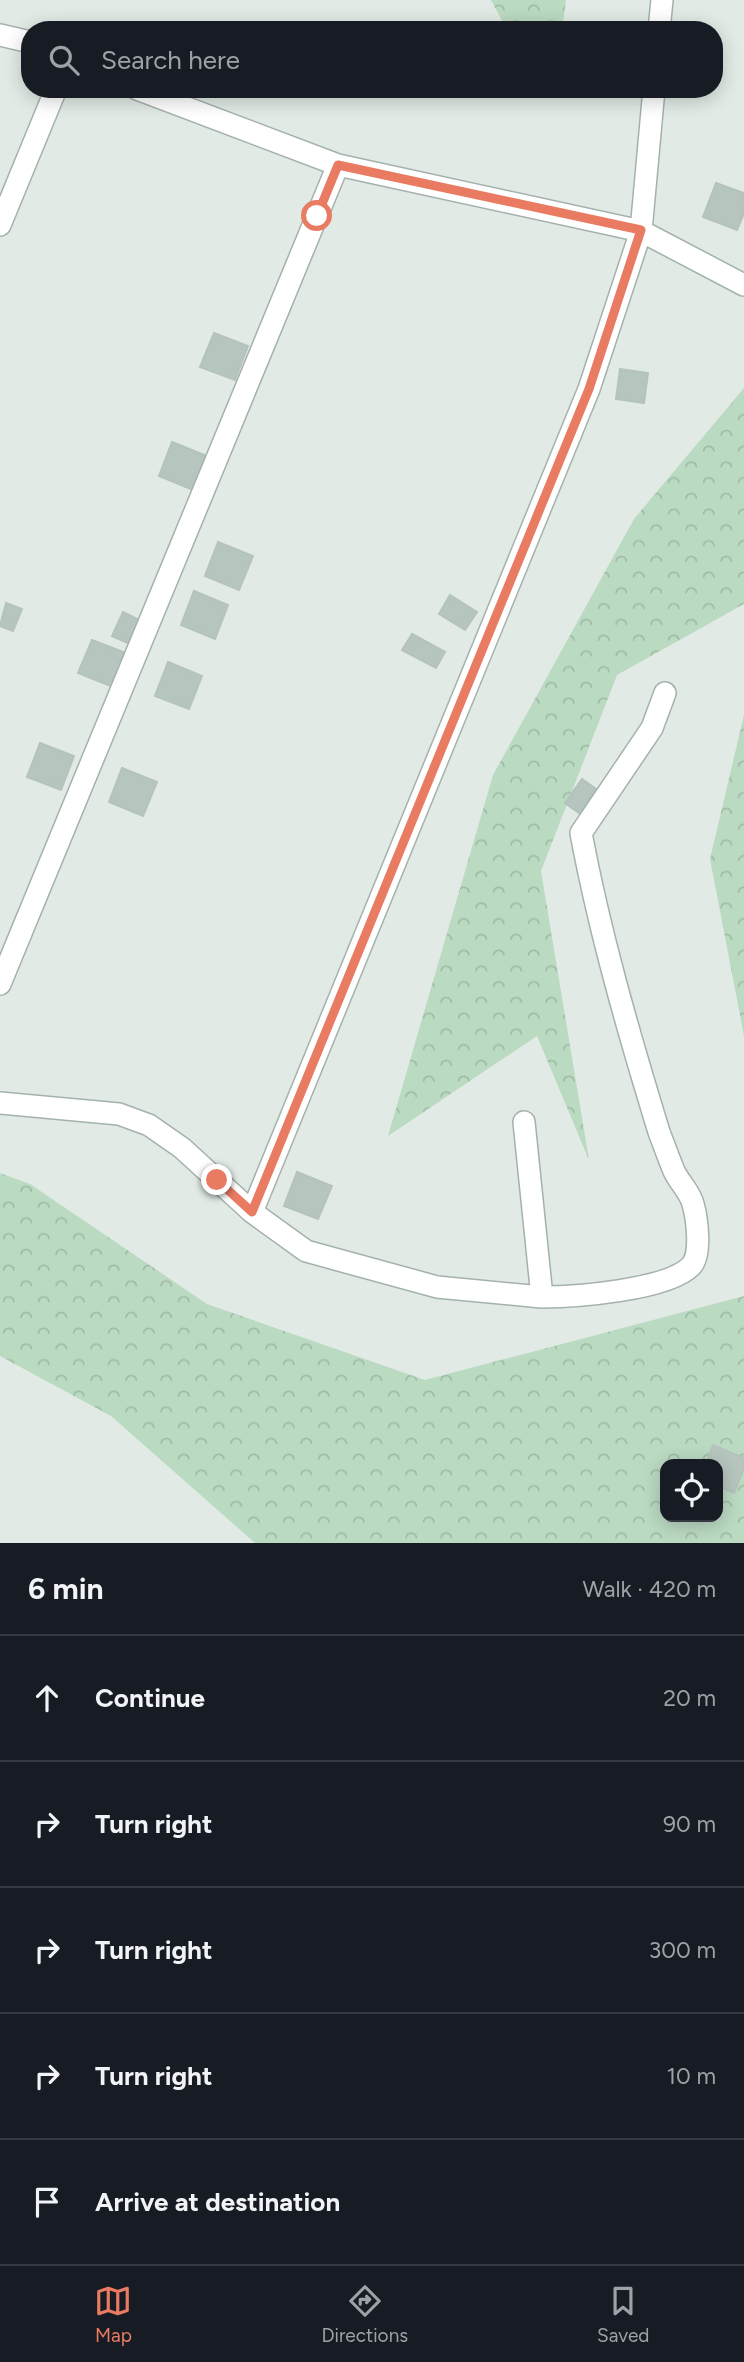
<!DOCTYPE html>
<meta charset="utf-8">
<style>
:root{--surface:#171b24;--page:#20242c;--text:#f1f3f6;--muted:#9ea1a6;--line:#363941;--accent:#e87b61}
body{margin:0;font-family:Figtree,sans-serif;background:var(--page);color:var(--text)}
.controls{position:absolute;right:21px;bottom:21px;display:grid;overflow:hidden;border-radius:14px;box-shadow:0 4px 18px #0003}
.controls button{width:63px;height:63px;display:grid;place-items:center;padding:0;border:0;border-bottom:2px solid var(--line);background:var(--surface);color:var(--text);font:35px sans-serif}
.stop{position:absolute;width:21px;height:21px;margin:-16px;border:5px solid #e87b61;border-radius:50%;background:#fff}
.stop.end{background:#e87b61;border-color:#fff;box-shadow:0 2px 7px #0008}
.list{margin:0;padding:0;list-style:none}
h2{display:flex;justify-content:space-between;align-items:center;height:91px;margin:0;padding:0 28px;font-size:30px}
h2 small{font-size:23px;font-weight:400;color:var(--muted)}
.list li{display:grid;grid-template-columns:46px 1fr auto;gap:21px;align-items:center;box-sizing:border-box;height:126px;padding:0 28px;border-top:2px solid var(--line)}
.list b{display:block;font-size:26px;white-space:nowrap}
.list em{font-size:23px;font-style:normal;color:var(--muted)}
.icon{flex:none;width:38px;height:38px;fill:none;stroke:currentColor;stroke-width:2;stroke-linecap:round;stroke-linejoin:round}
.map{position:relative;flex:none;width:744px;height:1543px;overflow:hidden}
.search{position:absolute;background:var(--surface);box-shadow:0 4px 18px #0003;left:21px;right:21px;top:21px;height:77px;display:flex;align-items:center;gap:18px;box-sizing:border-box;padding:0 24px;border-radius:28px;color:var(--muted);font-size:26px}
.sheet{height:721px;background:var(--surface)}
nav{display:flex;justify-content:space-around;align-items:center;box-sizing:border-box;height:98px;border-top:2px solid var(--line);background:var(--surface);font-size:19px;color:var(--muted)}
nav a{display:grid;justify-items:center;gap:4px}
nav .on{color:var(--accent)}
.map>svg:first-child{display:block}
</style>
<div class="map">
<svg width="744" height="1543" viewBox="0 0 744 1543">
<defs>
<pattern id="forest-crowns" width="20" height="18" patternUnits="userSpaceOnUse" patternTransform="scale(1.75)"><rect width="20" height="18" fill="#bbdac2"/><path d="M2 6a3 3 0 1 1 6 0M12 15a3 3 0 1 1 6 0" fill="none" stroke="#a0bca7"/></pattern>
</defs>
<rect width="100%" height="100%" fill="#e1eae5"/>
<path fill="url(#forest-crowns)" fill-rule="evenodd" d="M491,0H566L562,30H507Z
M744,388V604L617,675L541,871L589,1160L537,1036L388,1136L493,775L634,519Z
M744,715V1036L710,859Z
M0,1173L30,1184L207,1304L425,1380L744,1296V1543H255L111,1416L0,1356ZM665,1464H718V1517H665Z"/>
<path fill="#b6c5be" stroke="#b4c3bc" stroke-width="2" d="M716,183L744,193V213L737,230L703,217Z
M214,333L248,346L235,380L200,367Z
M620,369L648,373L644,403L616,399Z
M172,442L207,456L193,490L159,476Z
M218,542L253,556L239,590L205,576Z
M194,591L228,605L215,639L181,625Z
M450,595L477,612L465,630L439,614Z
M6,603L22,609L13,631L0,626Z
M123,612L143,622L132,645L112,636Z
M412,634L445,652L436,668L402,650Z
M92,640L126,653L113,687L78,673Z
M168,662L202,676L189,709L155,696Z
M40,743L74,756L61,790L27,777Z
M122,768L157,782L143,816L109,802Z
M582,779L596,789L579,813L565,803Z
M297,1172L332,1186L318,1219L284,1206Z
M713,1445L744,1458V1468L734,1493L718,1486V1464H706Z"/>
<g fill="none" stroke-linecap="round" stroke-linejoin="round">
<g stroke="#a4b2ac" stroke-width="24">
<path id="minor" d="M659,30L662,0
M0,35L30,42
M137,89L338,165L641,231L744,285
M0,225L56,89
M0,984L338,165
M0,1103L119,1114L149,1125L182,1148L252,1212L306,1251L437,1287L542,1297L524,1122
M252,1212L589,389L641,231L654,89
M542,1297C575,1297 668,1290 691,1266C702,1255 697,1218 693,1204C690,1192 679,1182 674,1171C669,1159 664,1145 659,1132C629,1034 600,934 581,833L652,728L665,693"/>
</g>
<use href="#minor" stroke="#fff" stroke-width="21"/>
</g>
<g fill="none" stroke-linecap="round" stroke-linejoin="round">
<path stroke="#e87b61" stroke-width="9" d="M217,1180L252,1212L589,389L641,230L338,165L317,216"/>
</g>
</svg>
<div class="controls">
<button><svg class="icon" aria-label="locate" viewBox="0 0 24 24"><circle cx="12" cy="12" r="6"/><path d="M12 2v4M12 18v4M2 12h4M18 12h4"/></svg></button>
</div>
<div class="stop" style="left:317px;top:216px"></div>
<div class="stop end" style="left:217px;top:1180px"></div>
<div class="search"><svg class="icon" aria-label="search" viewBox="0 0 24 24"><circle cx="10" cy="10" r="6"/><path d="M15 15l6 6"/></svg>Search here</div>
</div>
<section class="sheet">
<h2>6 min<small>Walk · 420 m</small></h2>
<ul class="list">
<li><svg class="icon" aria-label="ahead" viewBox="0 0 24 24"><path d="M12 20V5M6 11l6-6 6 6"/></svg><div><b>Continue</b></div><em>20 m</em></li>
<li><svg class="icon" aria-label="right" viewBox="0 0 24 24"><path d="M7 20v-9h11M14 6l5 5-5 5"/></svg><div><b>Turn right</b></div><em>90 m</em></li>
<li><svg class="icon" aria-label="right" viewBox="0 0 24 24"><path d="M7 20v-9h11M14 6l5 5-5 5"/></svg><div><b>Turn right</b></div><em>300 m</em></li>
<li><svg class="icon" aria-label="right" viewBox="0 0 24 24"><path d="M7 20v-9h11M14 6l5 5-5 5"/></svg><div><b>Turn right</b></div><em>10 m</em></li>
<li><svg class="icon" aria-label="arrive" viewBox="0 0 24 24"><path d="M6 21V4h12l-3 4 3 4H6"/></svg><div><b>Arrive at destination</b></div></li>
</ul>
</section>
<nav>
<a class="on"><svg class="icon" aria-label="map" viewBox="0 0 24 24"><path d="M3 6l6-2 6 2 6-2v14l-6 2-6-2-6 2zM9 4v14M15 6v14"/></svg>Map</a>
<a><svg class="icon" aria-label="directions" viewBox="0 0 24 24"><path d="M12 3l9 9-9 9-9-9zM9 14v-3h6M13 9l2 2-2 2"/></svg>Directions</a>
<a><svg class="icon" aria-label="saved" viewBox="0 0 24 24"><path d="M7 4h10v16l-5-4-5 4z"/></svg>Saved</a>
</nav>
